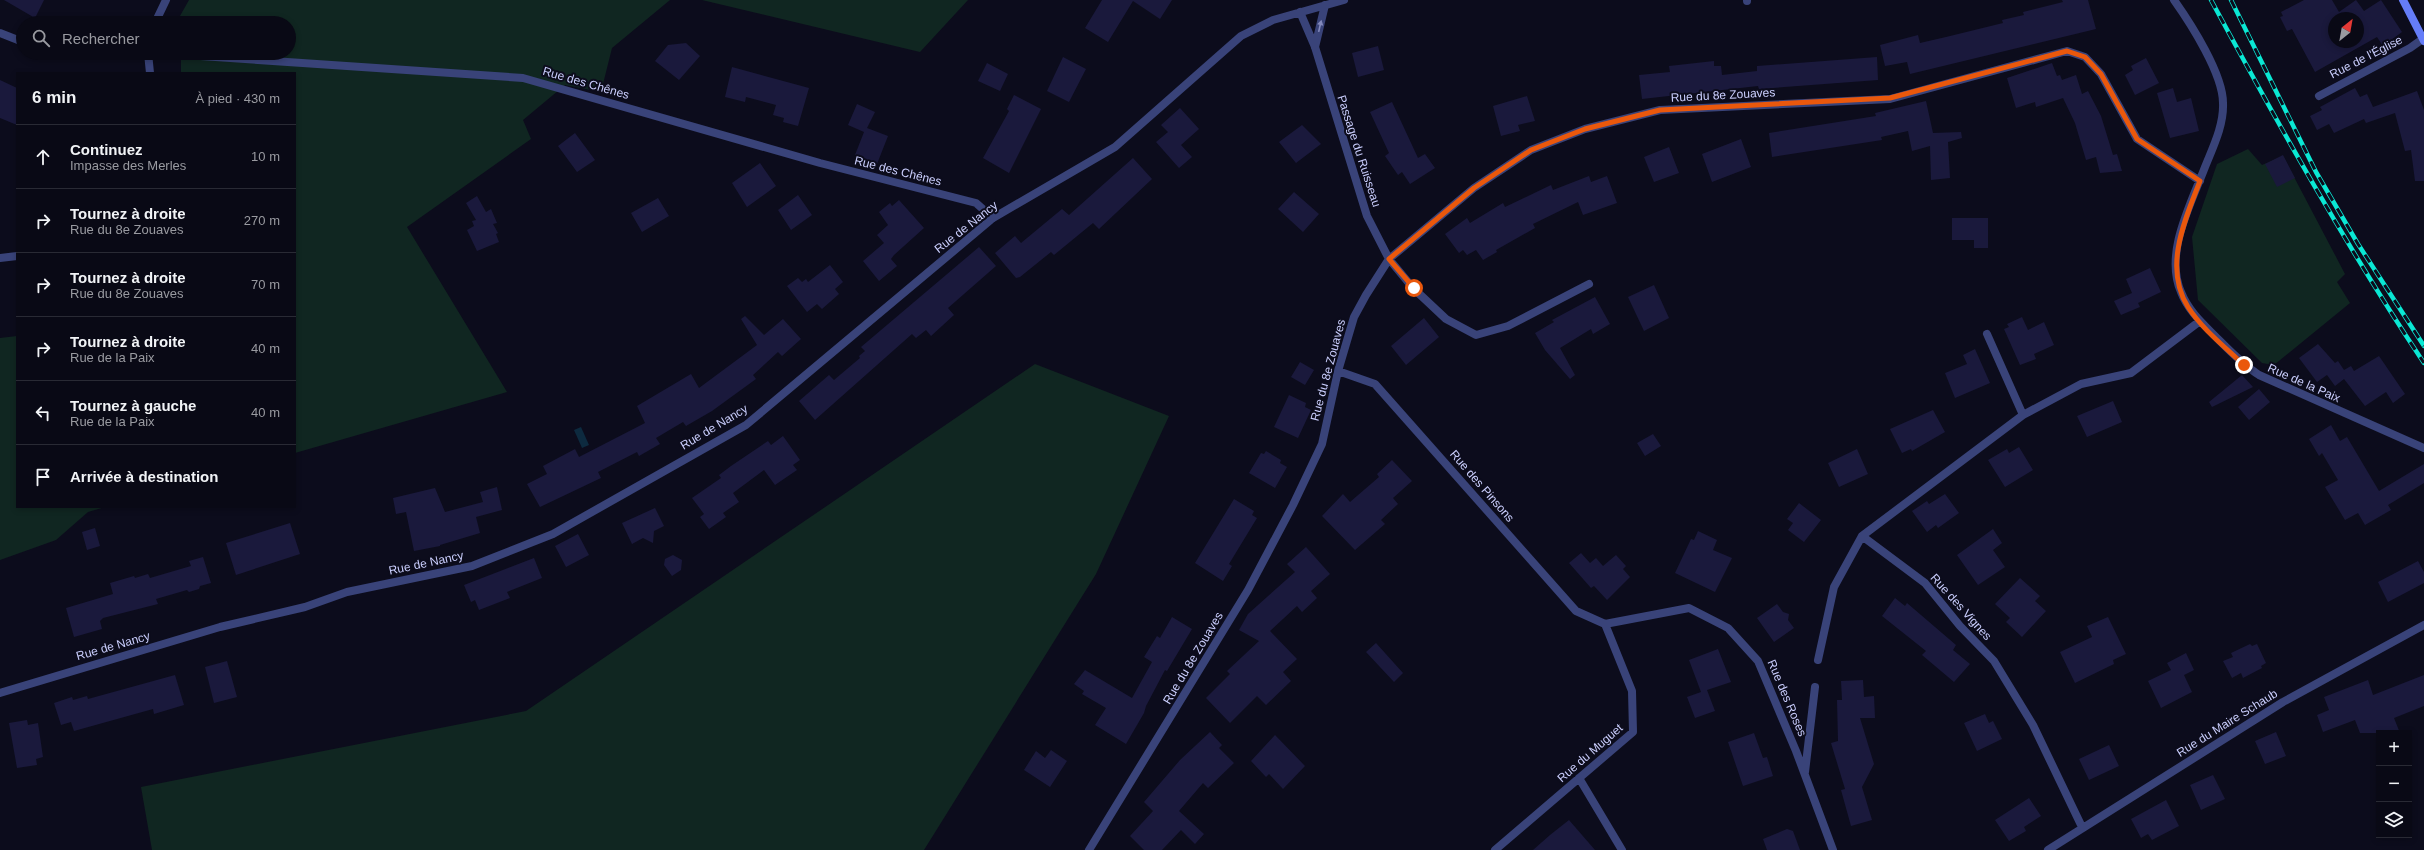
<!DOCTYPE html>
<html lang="fr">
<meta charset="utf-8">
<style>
:root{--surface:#090915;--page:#171722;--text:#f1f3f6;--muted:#999aa0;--line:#292a34}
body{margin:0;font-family:Arial,sans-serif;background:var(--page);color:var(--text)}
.controls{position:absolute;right:12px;bottom:12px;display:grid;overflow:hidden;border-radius:0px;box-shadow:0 2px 6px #0003}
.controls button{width:36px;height:36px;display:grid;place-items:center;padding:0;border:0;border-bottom:1px solid var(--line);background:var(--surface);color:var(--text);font:20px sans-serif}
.compass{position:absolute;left:2328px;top:12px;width:36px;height:36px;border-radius:50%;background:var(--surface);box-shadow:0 2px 6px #0003;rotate:31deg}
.stop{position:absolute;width:12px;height:12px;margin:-9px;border:3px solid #ea580c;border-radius:50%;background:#fff}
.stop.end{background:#ea580c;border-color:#fff;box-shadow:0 1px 4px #0008}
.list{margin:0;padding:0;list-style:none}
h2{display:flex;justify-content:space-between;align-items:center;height:52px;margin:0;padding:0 16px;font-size:17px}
h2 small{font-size:13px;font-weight:400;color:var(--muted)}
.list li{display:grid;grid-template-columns:26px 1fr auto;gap:12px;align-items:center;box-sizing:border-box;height:64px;padding:0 16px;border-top:1px solid var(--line)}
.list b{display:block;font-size:15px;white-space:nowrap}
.list p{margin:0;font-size:13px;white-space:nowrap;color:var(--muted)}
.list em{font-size:13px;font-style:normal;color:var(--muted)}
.icon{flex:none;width:22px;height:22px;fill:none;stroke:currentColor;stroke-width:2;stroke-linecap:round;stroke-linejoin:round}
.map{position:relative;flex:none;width:2424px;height:850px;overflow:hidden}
.search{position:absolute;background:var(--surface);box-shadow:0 2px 6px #0003;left:16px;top:16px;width:280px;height:44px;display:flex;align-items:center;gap:10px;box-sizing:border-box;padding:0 14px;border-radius:22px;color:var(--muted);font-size:15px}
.panel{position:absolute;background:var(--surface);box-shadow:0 2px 6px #0003;left:16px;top:72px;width:280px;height:436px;border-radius:0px}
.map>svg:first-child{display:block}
</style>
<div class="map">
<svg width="2424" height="850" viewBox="0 0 2424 850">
<rect width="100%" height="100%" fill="#0c0c1c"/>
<path fill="#102621" d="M189,0H670L612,48L601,92L565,85L523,120L531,139L407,227L507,392L295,453V73H181V53H289V23H176Z
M702,0H968L920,52Z
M2248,149L2262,165L2283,156L2345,274L2337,282L2350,303L2274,365L2262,363L2198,300L2192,237L2217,164Z
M17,336V507H105L88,512L56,540L0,560V338Z
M1035,364L1169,416L1096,574L924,850H152L141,787L526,711Z"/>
<path fill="#0d2a3f" d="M581,427L589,445L582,448L574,430Z"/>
<path fill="#1a193c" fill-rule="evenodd" d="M4,0H44L35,18Z
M1102,0H1172L1160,19L1133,1L1108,42L1085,28Z
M2062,0H2088L2096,29L1910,74L1907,62L1885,66L1880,45L1918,35L1920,43L1946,37L2003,23L2002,20L2024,15L2023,12L2063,2Z
M2304,0H2332L2339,12L2356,0L2364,11L2381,0L2402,32L2383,46L2377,37L2315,72L2292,29L2287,31L2280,17L2283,16L2281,12ZM2334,18H2358V42H2334Z
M686,43L700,56L679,80L655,61L668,45Z
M1378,46L1384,70L1358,77L1352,53Z
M1063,57L1086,69L1069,102L1047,91Z
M1877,57L1878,80L1759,89L1758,86L1642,99L1639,75L1670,72L1669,66L1714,61V66H1721L1722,75L1757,71V66Z
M2146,58L2159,83L2135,95L2125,75L2133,70L2131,66Z
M987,63L1008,74L1000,91L978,81Z
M2052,63L2057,76L2060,75L2062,80L2076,75L2082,94L2088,91L2101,116L2113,155L2117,154L2122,171L2100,173L2096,157L2086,160L2075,123L2063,98L2036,107L2035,102L2016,108L2007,78Z
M732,67L809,88L798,126L783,122L784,118L773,115L776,105L746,97L745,102L725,97Z
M0,80L17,88V125L0,118Z
M2173,88L2177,102L2191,98L2199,131L2170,138L2157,93Z
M2355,88L2360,97L2367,94L2373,107L2417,91L2424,110V181H2415L2411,150L2405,151L2395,113L2366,123L2364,119L2334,133L2329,124L2317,130L2310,116L2322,110L2320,107Z
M1014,95L1041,109L1009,173L983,158L1009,111L1007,109Z
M1527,96L1535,121L1518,125L1520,131L1501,136L1493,106Z
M1926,101L1933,133L1961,132L1962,138L1948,142L1950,178L1931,180L1930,146L1912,151L1908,131L1881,137L1882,140L1772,157L1769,133L1876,116L1875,113Z
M1392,102L1418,158L1425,154L1435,168L1410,184L1402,172L1398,175L1385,156L1389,153L1370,112Z
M857,104L875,112L867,128L888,136L877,164L855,155L864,132L848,125Z
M1180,108L1199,129L1181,145L1192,157L1179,168L1156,142L1168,132L1161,125Z
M1302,125L1321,144L1296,163L1279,142Z
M575,133L595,160L577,172L558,146Z
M1741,139L1751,167L1712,182L1702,154Z
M1669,147L1679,173L1654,182L1644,157Z
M2283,155L2295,178L2277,187L2265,164Z
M1133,158L1152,179L1099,229L1093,223L1054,255L1051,252L1020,277L1016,278L995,253L1015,236L1021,243L1062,209L1069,215Z
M760,163L776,186L747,207L732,183Z
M1589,176L1591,182L1607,176L1617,203L1583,215L1578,202L1533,224L1535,228L1496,250L1497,252L1483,260L1476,250L1467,255L1463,250L1459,253L1445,234L1467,218L1470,223L1503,203L1505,207L1551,185L1553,190Z
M1294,192L1319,214L1303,232L1278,209Z
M798,195L812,215L791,230L778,210Z
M477,196L486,212L491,209L497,223L493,224L498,233L496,234L499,242L477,251L467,230L474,226L472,221L476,220L466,203Z
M658,198L669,216L642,232L631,213Z
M899,200L924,228L894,255L891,259L897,266L879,281L863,261L884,243L877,235L888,225L879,212L890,203L892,206Z
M1952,218H1988V248H1974V240H1952Z
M979,247L996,266L948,308L954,315L931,336L926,330L916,338L912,334L815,420L799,401L829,375L834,380L860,358L859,356L865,351L861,347Z
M830,265L843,282L835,289L839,294L822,309L817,304L807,312L787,286L798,278L802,282L806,279L808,282Z
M2150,268L2161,292L2138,303L2140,307L2121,315L2114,301L2132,293L2126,279Z
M1654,285L1669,318L1644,331L1628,297Z
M1595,297L1610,324L1593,334L1591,329L1560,348L1575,375L1570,379L1545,350L1535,333L1554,322L1552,320Z
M745,316L764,335L783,319L801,339L782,356L778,352L753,375L756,379L712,411L686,426L683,422L656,438L660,444L639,456L637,452L598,472L601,478L540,507L527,484L547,474L543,466L575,449L579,457L645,423L637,406L691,374L699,388L757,345L741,319Z
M2022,317L2028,330L2044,322L2054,345L2034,354L2036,359L2020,365L2004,329L2009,327L2007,324Z
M1424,318L1439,337L1406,365L1391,346Z
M2318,344L2335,363L2338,361L2344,370L2351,366L2354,371L2379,356L2405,394L2393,403L2386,392L2365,406L2344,379L2335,386L2327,375L2317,382L2299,358Z
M1975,349L1990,383L1955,398L1945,373L1967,364L1963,355Z
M1300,362L1314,370L1305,385L1291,377Z
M2242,375L2253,387L2212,407L2209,402Z
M2259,389L2270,402L2249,420L2238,407Z
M1289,395L1306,403L1305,407L1311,410L1298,438L1274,427Z
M2113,401L2122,422L2087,437L2077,416Z
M1933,410L1945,432L1912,451L1911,449L1902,453L1890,429Z
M2331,425L2340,441L2347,437L2379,491L2424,464V483L2388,505L2391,510L2365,525L2358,513L2345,520L2325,487L2338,480L2322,453L2319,456L2309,439Z
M1653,434L1661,446L1645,456L1637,443Z
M783,436L800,460L793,465L797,470L775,485L764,470L733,493L739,502L723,513L726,517L709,529L700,517L704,514L692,498L721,478L719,475L731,466L768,441L771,445Z
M2019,447L2033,470L2005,487L1988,460L2007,449L2009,453Z
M1857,449L1868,474L1839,487L1828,463Z
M1266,451L1281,460L1280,463L1287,467L1275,488L1249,473L1261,453L1264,454Z
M1392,460L1412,481L1393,498L1398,504L1381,520L1385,524L1355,550L1322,516L1343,494L1350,502L1379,477L1377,474Z
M497,487L502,510L476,517L480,533L440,545V546L414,551L406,512L396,514L393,498L435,488L445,512L483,502L480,492Z
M1945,494L1959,513L1938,528L1936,525L1927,532L1912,511L1927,501L1929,504Z
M1234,499L1254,511L1252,515L1257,518L1229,564L1232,566L1223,581L1195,563Z
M1799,503L1821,520L1804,542L1788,530L1793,523L1787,519Z
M655,508L664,526L654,531L653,543L643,538L632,544L622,523Z
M290,523L300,554L236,575L226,543Z
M95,528L100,546L87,550L82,532Z
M1993,529L2002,543L1993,550L2005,567L1978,585L1957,555Z
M1698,531L1717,540L1713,550L1732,558L1715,592L1675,573L1691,539L1694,540Z
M578,534L589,555L566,567L555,546Z
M1306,547L1330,574L1311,591L1317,598L1302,612L1297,606L1270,631L1297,659L1283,672L1291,681L1266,705L1257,696L1230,723L1206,698L1230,674L1227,671L1259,641L1239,630L1248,614L1295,572L1287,564Z
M1581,553L1590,563L1596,558L1603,566L1616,555L1626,566L1623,569L1630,577L1607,600L1594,586L1591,588L1569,563Z
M673,555L682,560L681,570L672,576L664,565L665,559Z
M203,557L211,583L200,586L199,589L189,592L187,590L156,599L158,604L103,618L100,621L102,629L74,637L66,608L113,594L110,583L134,576L135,578L148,574L150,578L191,566L189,561Z
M534,558L542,578L507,592L510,598L479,610L475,600L471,602L464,585Z
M2418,561L2424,572V583L2388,602L2378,582Z
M2020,578L2040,596L2035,601L2046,611L2022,637L2006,622L2010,618L1995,604Z
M1895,598L1905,606L1907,603L1956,645L1953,650L1970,664L1954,682L1922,655L1926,651L1882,616Z
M1777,604L1783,612L1789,614L1788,620L1794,628L1774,642L1757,618Z
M1172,617L1192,629L1167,671L1165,670L1146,706L1144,713L1126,744L1095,725L1106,708L1082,694L1084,691L1074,684L1085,670L1132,698L1152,662L1144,657L1157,636L1160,638Z
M2108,617L2126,654L2113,660L2114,664L2075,683L2060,652L2092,637L2087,626Z
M1376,643L1403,673L1394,682L1366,652Z
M2250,644L2252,646L2257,644L2266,663L2261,666L2262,668L2243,678L2241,673L2232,678L2223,661L2233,657L2231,653Z
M1718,649L1731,682L1707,690L1715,711L1695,718L1687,697L1701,692L1689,660Z
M2186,653L2194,670L2184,675L2192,692L2161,708L2148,681L2171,670L2167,663Z
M227,661L237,697L214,703L205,667Z
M175,675L184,705L154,714L153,709L74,731L71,722L61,725L54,703L72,697L73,700L87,696L88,699Z
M2424,675V706L2394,718L2400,733H2360L2355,720L2323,732L2317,715L2329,710L2324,697L2368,680L2373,695Z
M1863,680L1864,697L1874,696L1875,718H1860L1874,764L1862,787L1872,820L1851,826L1841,790L1845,789L1831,743L1838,741L1837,700H1842L1841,681Z
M1985,714L1989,723L1993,721L2002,739L1977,751L1964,723Z
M27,720L28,725L38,723L43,757L36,759L37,765L17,768L9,723Z
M1210,732L1222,745L1219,748L1234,763L1208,788L1203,783L1179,811L1204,834L1195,844L1181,830L1162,850H1144L1130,836L1153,811L1144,802L1180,760Z
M2276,732L2286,756L2265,764L2255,741Z
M1754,733L1763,758L1767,757L1773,776L1743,786L1728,742Z
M1275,735L1305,766L1283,789L1269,774L1266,777L1251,761Z
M2109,745L2119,766L2089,780L2079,759Z
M1051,750L1067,761L1050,787L1024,770L1036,751L1045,758Z
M2213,775L2225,799L2201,810L2190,785Z
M2029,798L2041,816L2024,827L2026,831L2009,841L1995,820Z
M2166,800L2179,826L2152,840L2148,834L2141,838L2131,819Z
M1569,820L1595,850H1533L1550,835Z
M1787,829L1793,831L1800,850H1767L1763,839Z"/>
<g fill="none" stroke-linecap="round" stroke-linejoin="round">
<path stroke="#394379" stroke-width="8" d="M1747,0V1
M2174,0C2191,24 2223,74 2223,103C2224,125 2213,147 2205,167C2191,204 2164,253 2181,292C2188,310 2201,322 2214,335C2229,350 2242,364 2259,375L2424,448
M1300,12L1315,47L1367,216L1389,259L1413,288L1446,319L1476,335L1508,326L1589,284
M155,23L166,0
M0,33L23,42
M1315,47L1325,5
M148,53L150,73
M156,53L523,78L820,163L976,203L993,218
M2319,96L2410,48L2424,38
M0,258L17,256
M1987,334L2023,415
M1338,371L1375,384L1576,611L1605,624
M1862,536L1925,583L1960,626L1994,661L2033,725L2082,827
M1605,624L1689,608L1728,628L1758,661L1796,751L1833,850
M1818,660L1834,587L1862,536L2023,415L2081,384L2131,373L2200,321
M0,693L220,627L305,607L347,592L472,566L553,534L746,425L993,218L1115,147L1241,36L1273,20L1344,0
M1805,772L1815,687
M1579,778L1622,850
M1089,850L1248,590L1293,505L1322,444L1338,371L1354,317L1366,295L1389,259L1474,188L1531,150L1585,129L1660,110L1890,99L2067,51L2085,57L2101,74L2137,139L2200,181
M1495,850L1633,732L1632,691L1605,624
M2048,850L2283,702L2424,625"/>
<path stroke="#657df8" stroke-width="8" d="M2403,0L2424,41"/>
<g stroke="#0ae8d4" stroke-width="4.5">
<path id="rail" d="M2211,0C2278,124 2346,246 2424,363
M2231,0L2316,172L2358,244L2424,346"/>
</g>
<use href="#rail" stroke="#0c0c1c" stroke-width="3" stroke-dasharray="9" stroke-linecap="butt"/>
</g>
<defs><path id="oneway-solid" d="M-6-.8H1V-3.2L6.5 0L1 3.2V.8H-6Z"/></defs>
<use fill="#8288bb" href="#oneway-solid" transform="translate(1320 26) rotate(-77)"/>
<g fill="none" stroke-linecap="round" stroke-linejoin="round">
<path stroke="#ea580c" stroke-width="5" d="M1414,288L1389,259L1474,188L1531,150L1585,129L1660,110L1890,98L2067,51L2085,57L2101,74L2137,139L2200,181C2185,220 2163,267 2188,307C2202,329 2225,347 2244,365"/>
</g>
<g text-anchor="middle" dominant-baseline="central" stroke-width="4" stroke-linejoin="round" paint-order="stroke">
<g font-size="12" fill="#cacefd" stroke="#0c0c1c">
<text transform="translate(2366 57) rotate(-27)">Rue de l'Église</text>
<text transform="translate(586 83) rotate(16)">Rue des Chênes</text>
<text transform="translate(1723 95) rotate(-3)">Rue du 8e Zouaves</text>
<text transform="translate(1359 151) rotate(72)">Passage du Ruisseau</text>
<text transform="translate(898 171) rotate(14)">Rue des Chênes</text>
<text transform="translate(966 227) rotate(-38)">Rue de Nancy</text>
<text transform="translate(1328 370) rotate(-75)">Rue du 8e Zouaves</text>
<text transform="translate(2304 383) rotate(24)">Rue de la Paix</text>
<text transform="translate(714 427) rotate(-31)">Rue de Nancy</text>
<text transform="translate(1482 486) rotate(49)">Rue des Pinsons</text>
<text transform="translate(426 563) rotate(-12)">Rue de Nancy</text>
<text transform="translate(1961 607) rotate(48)">Rue des Vignes</text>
<text transform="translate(113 646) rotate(-16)">Rue de Nancy</text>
<text transform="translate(1193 658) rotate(-59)">Rue du 8e Zouaves</text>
<text transform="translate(1787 698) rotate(67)">Rue des Roses</text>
<text transform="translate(2227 723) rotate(-32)">Rue du Maire Schaub</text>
<text transform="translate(1590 753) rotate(-41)">Rue du Muguet</text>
</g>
</g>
</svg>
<div class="controls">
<button>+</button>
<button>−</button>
<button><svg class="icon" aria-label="layers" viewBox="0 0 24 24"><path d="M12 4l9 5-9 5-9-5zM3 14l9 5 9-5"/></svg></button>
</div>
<svg class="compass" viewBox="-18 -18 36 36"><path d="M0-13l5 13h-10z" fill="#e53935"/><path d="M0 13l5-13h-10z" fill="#999aa0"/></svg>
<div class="stop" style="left:1414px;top:288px"></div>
<div class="stop end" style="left:2244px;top:365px"></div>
<div class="search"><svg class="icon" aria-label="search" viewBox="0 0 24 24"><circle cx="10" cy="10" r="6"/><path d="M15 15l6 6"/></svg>Rechercher</div>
<section class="panel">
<h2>6 min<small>À pied · 430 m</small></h2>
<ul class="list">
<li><svg class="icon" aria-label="ahead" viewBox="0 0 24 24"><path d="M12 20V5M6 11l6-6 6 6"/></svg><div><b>Continuez</b><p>Impasse des Merles</p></div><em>10 m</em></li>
<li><svg class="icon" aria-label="right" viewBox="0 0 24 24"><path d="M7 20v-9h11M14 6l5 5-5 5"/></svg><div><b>Tournez à droite</b><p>Rue du 8e Zouaves</p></div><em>270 m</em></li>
<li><svg class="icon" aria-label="right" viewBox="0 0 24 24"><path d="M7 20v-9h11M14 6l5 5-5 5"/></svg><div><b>Tournez à droite</b><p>Rue du 8e Zouaves</p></div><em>70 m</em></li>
<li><svg class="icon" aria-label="right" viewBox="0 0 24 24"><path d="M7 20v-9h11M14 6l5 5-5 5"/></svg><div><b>Tournez à droite</b><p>Rue de la Paix</p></div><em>40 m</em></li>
<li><svg class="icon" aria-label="left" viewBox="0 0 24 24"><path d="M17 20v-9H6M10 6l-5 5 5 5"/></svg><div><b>Tournez à gauche</b><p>Rue de la Paix</p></div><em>40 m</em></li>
<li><svg class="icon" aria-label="arrive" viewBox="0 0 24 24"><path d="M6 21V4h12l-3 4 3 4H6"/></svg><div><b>Arrivée à destination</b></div></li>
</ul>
</section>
</div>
